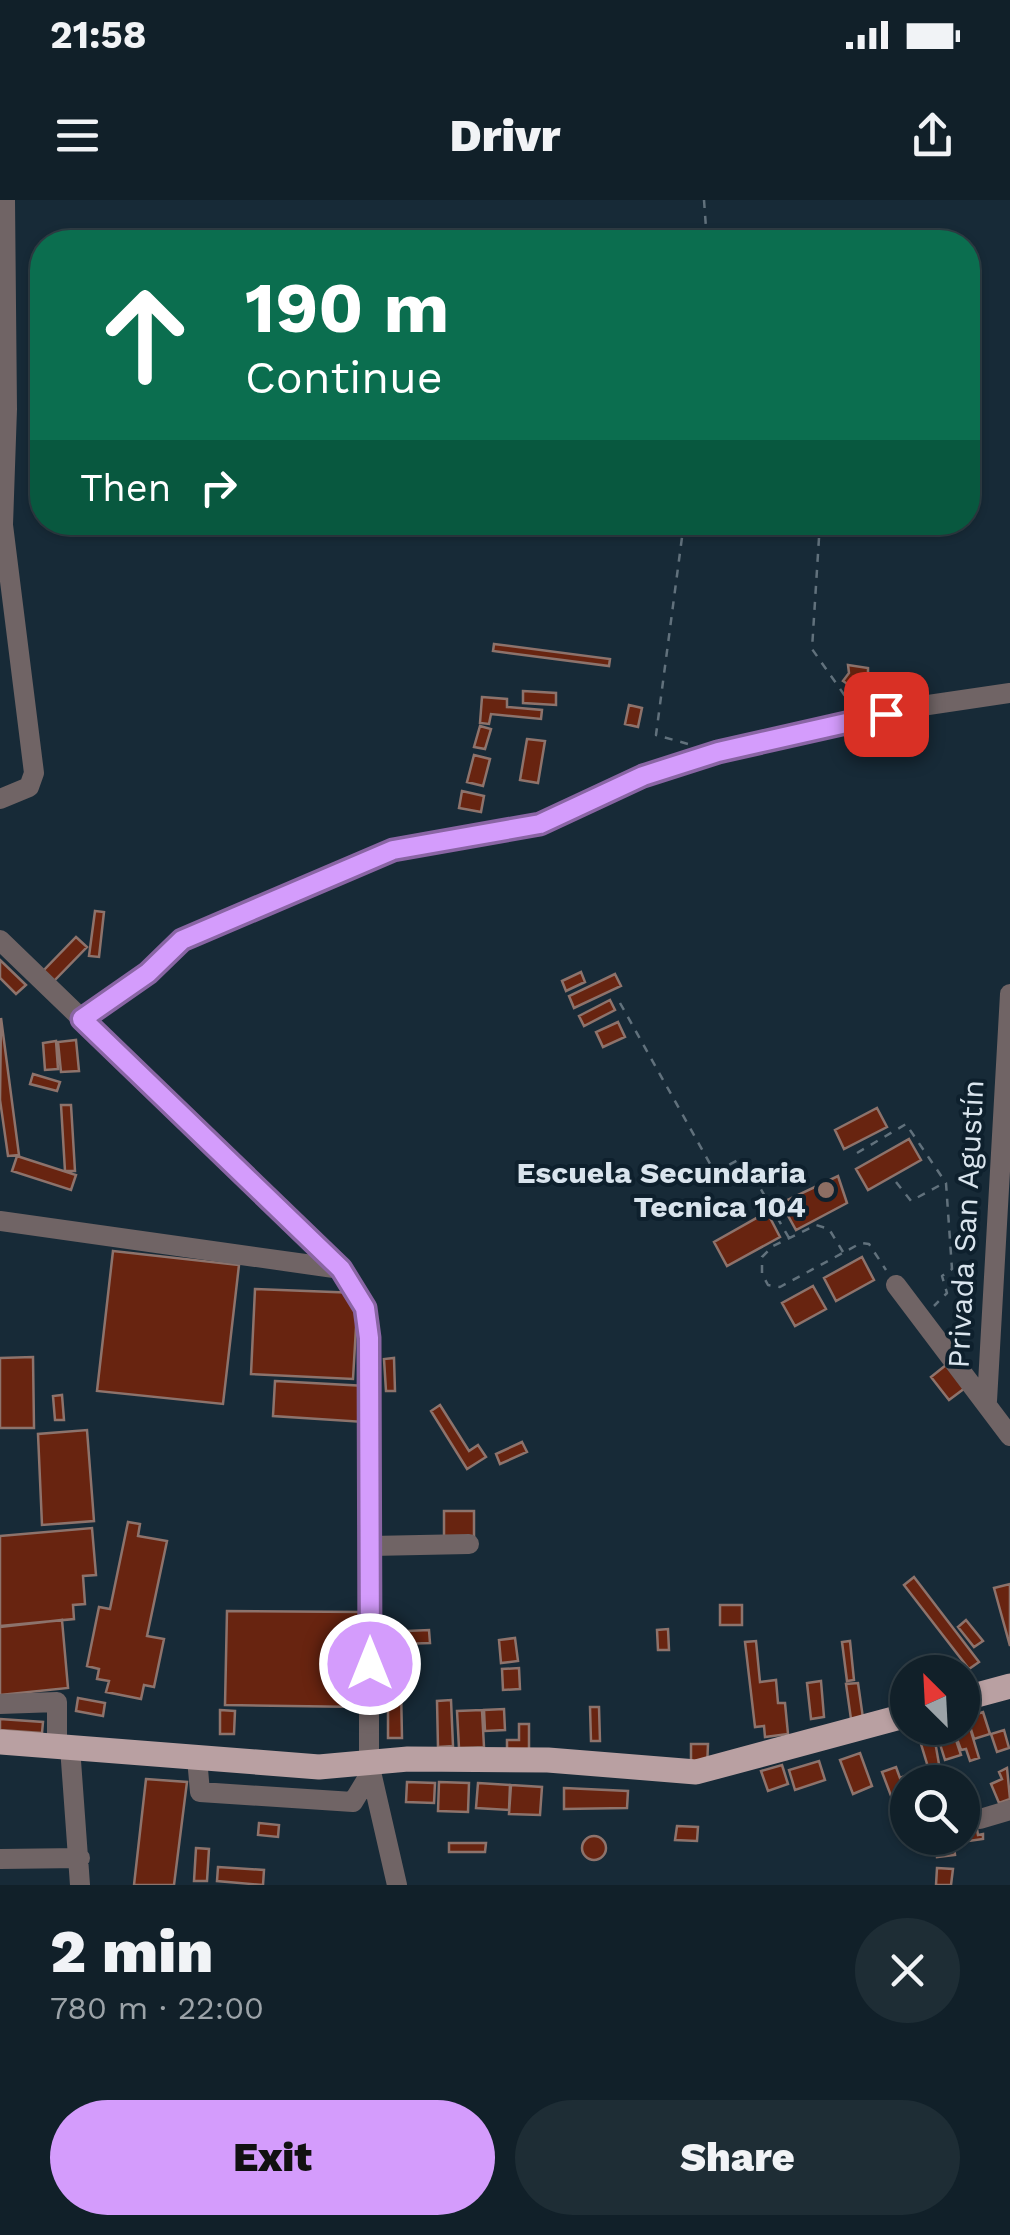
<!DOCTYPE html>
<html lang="en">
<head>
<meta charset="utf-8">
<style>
	:root { --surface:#112029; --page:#1e2d35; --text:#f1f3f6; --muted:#9ca3a8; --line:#303e46; --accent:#d49cfc }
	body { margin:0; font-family:"Work Sans",sans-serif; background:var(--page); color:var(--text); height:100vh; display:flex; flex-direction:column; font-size:38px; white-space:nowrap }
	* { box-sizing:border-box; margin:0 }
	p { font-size:32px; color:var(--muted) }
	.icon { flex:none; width:55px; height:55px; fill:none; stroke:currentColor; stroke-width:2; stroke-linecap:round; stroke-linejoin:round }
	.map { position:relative; height:1685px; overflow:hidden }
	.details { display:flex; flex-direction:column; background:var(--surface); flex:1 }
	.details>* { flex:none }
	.hud { position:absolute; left:30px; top:30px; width:950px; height:305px; border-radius:40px; box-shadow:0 2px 8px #0004,0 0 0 2px var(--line); background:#0b6e4f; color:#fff; overflow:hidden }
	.needle { width:65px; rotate:336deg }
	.buttons { position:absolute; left:890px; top:1455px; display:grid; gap:20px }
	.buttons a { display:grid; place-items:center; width:90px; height:90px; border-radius:50%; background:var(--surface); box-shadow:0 2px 8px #0004,0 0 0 2px var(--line); font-size:50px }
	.pin { position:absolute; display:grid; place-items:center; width:85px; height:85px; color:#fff; margin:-42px; border-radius:20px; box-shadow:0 5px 15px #0006 }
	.me { position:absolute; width:110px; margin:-55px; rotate:0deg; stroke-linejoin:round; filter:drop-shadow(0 0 8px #0008) }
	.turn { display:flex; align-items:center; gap:35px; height:210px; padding:0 50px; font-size:45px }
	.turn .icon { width:130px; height:130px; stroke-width:2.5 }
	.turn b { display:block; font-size:70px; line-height:85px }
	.then { display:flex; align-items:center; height:95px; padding:0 50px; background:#0003; gap:20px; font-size:38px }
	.round { display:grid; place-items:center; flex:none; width:105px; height:105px; border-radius:52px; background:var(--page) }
	.summary { display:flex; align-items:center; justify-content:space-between; height:170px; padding:0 50px }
	h1 { font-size:60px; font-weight:800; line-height:75px }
	.primary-button { display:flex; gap:20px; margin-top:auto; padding:20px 50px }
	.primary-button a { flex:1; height:115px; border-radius:60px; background:var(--accent); color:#111; font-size:40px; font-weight:800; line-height:115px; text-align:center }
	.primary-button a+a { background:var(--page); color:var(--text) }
	.status { display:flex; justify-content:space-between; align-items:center; height:70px; padding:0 50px; background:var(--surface); direction:ltr }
	.status svg { height:28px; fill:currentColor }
	header { display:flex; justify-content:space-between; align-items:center; height:130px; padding:0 50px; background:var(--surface); font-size:45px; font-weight:800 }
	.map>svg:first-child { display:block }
	.building { fill:#682410; stroke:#8d736c; stroke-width:2.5 }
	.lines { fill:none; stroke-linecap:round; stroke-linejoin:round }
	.path { stroke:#61717c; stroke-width:2.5; stroke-dasharray:8 8; stroke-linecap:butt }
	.minor { stroke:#706465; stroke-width:20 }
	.major { stroke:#b9a0a2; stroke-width:25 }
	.route-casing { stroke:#8a65a4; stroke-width:25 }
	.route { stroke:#d49cfc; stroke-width:18 }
	.education-dot { fill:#8d6e63; stroke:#0e202d; stroke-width:4 }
	.labels { text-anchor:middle; stroke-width:8; stroke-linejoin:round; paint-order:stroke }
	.poi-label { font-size:30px; font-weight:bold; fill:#d9e4ed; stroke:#0e202d; text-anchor:end }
	.street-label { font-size:30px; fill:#d9e4ed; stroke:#0e202d }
</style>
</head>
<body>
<div class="status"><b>21:58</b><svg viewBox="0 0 49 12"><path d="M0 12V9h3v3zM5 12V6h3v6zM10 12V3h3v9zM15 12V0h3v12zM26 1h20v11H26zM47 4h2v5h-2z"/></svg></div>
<header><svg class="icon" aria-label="menu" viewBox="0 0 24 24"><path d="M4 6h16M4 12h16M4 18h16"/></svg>Drivr<svg class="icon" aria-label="share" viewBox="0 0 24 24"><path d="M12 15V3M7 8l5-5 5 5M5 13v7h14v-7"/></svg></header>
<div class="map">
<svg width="1010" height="1685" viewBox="0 0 1010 1685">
	<rect width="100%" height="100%" fill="#172a37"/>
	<!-- building -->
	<path class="building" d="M494 444 610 459 609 466 493 451Z
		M848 465 868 468V479L852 487 843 481 849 473Z
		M523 491 556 493V505L523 503Z
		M482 497 507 499V507L542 510 541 519 491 514 489 524 480 523Z
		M629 505 642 508 638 527 625 524Z
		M480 526 491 529 485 549 474 547Z
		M527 539 545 541 538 583 520 580Z
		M474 555 490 559 483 586 467 582Z
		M462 591 484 596 481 612 459 608Z
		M95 711 104 712 99 757 89 756Z
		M76 737 87 747 53 782 43 771Z
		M0 760 26 785 16 794 0 778Z
		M581 772 585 782 566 791 562 781Z
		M615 774 621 786 574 808 569 796Z
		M610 800 615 810 584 826 579 816Z
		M1 818 19 955 8 956 0 900Z
		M618 822 625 837 603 847 596 832Z
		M76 840 79 871 61 872 58 842Z
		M56 841 58 869 45 870 43 843Z
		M33 874 60 882 57 891 30 884Z
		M61 905H71L75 971H65Z
		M877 908 887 927 844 949 835 930Z
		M909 939 921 960 868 990 856 969Z
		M17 956 76 975 71 990 12 971Z
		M838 976 847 1003 796 1030 781 1003Z
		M767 1012 780 1037 727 1066 714 1042Z
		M113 1051 239 1065 223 1204 97 1191Z
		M862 1057 874 1080 836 1101 824 1078Z
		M813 1086 826 1109 795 1126 782 1103Z
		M255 1089 358 1093 353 1179 251 1174Z
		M33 1157 34 1228H0V1158Z
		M394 1158 395 1191H386L384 1159Z
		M946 1165 965 1188 949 1200 931 1177Z
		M275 1181 366 1186 364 1222 273 1216Z
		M62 1195 64 1220H55L53 1196Z
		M440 1205 469 1251 478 1245 486 1257 467 1269 431 1211Z
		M87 1230 94 1321 42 1325 38 1234Z
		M522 1242 527 1252 500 1264 496 1254Z
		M444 1311H474V1338L444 1339Z
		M128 1322 140 1324 138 1336 167 1341 147 1436 164 1439 154 1487 144 1485 141 1499 106 1492 109 1481 97 1479 99 1469 87 1466 99 1407 110 1409Z
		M92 1328 96 1375 83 1376 85 1404 73 1405 74 1419 0 1426V1336Z
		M914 1377 979 1462 969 1469 904 1385Z
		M1010 1384V1446L994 1388Z
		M720 1405H742V1425H720Z
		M227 1411 363 1412 361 1507 225 1505Z
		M62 1420 68 1488 0 1495V1427Z
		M966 1420 983 1441 974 1447 958 1427Z
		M668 1429 669 1450H658L657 1430Z
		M429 1430 430 1443 401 1444 402 1463H385L384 1432Z
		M515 1438 518 1461 501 1463 499 1440Z
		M756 1441 760 1482 776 1480 778 1503H785L788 1534 765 1537 764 1526 755 1527 745 1442Z
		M850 1441 854 1480 847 1481 842 1442Z
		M519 1468 520 1489 503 1490 502 1469Z
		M413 1469 414 1480 382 1482 381 1471Z
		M821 1481 824 1517 811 1519 807 1483Z
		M858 1483 863 1518 851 1519 846 1484Z
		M388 1488H401L402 1538H388Z
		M78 1498 105 1503 103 1516 76 1511Z
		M451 1500 453 1546 438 1547 437 1501Z
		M590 1507H599L600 1541H591Z
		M504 1509 505 1530 485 1531 484 1510Z
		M220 1510 235 1511 234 1534H220Z
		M482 1510 484 1547 459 1548 457 1511Z
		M983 1512 990 1534 974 1539 967 1517Z
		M0 1519 43 1522 42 1533 0 1530Z
		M519 1524H529V1554L507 1555V1540H519Z
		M962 1524 964 1530 970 1528 979 1558 970 1561 966 1549 961 1550 953 1528H962Z
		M935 1528H952L961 1555 945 1560Z
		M933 1530 939 1564 928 1567 918 1534Z
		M1004 1530 1009 1548 997 1552 991 1534Z
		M691 1544H708L707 1567H691Z
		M860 1553 872 1586 853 1594 840 1560Z
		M819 1561 825 1580 795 1590 789 1570Z
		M782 1565 788 1584 768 1591 761 1571Z
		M896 1567 900 1578 920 1570 925 1582H908L904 1603 902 1597 893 1601 882 1572Z
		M1007 1568 1010 1599 999 1603 991 1584 1002 1579 999 1572Z
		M146 1579 187 1582 174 1685H134Z
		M407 1582 435 1583 434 1603 406 1602Z
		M439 1582 469 1583 468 1612 438 1611Z
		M478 1583 510 1585 509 1610 476 1608Z
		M511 1585 542 1587 540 1615 509 1614Z
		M564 1588 628 1591 627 1608 564 1609Z
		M259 1623 279 1625 278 1637 258 1635Z
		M976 1623 978 1635 983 1634V1639L954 1643V1638H962V1625Z
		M677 1626 698 1627 697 1641 675 1640Z
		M582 1648a12 12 0 1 1 24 0a12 12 0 1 1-24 0Z
		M935 1638H953L955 1655 937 1657Z
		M449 1643H486L485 1652H449Z
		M196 1648 209 1649 207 1681H194Z
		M218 1667 264 1670 263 1685 217 1681Z
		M937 1668 953 1669 951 1685H936Z"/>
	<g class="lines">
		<!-- path -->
		<path class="path" d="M704 0 707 42
			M684 322 656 535 688 544
			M820 322 812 449 850 503
			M620 803 713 969 719 970 738 960 748 967 789 1038
			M857 953 906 924 946 983 952 1069 942 1076 947 1093 934 1106
			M896 982 911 1001 944 983
			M843 1052 829 1029 816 1025 773 1046 762 1057V1074L768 1085 780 1087 861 1043 869 1044 886 1070"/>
		<!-- minor -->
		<path class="minor" d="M0 599 29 587 34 573 3 325 7 209 5 0
			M0 740 341 1069 365 1108 369 1138V1563L397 1685
			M83 819 148 773 182 740 393 650 540 624 643 576 718 552 908 508 1010 493
			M0 1021 341 1069
			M896 1085 1010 1236
			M987 1201 1010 794
			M371 1346 469 1344
			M0 1504 57 1502V1546
			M70 1547 80 1685
			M197 1558 200 1592 353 1602 370 1574
			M980 1619 1010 1610
			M0 1659 80 1658"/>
		<!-- major -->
		<path class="major" d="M962 1499 1010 1486
			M0 1542 319 1567 408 1559 548 1560 696 1572 908 1515"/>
	</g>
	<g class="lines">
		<!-- route casing -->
		<g class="route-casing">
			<path id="route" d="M370 1464 369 1138 365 1108 341 1069 82 819 148 773 182 740 393 650 540 624 643 576 718 552 886 514"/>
		</g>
		<!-- route -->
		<use href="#route" class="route"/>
	</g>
	<!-- markers -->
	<circle class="education-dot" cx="826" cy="990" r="10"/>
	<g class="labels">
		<!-- poi labels -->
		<g class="poi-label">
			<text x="806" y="983">Escuela Secundaria<tspan x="806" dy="34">Tecnica 104</tspan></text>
		</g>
		<!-- street labels -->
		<g class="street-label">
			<text transform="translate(966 1024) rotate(-87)" y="10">Privada San Agustín</text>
		</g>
	</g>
</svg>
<div class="buttons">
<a><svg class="needle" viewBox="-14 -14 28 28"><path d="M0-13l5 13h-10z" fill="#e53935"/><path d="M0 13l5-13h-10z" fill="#9ca3a8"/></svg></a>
<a><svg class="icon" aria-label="search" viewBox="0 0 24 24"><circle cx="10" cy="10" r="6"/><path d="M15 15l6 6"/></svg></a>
</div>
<div class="pin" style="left:886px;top:514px;background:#d93025"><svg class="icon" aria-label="arrive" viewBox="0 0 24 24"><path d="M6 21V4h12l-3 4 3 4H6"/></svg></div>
<svg class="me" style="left:370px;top:1464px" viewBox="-20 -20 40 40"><circle r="17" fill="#d49cfc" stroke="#fff" stroke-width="3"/><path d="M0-11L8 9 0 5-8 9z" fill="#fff"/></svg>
<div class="hud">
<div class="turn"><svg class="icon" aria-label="ahead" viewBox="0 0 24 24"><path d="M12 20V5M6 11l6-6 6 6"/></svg><div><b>190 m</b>Continue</div></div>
<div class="then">Then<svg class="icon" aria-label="right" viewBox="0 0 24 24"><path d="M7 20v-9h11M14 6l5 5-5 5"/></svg></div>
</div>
</div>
<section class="details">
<div class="summary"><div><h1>2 min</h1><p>780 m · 22:00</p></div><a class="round"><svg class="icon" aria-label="close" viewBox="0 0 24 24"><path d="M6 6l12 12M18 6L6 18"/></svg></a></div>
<div class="primary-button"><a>Exit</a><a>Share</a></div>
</section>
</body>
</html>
